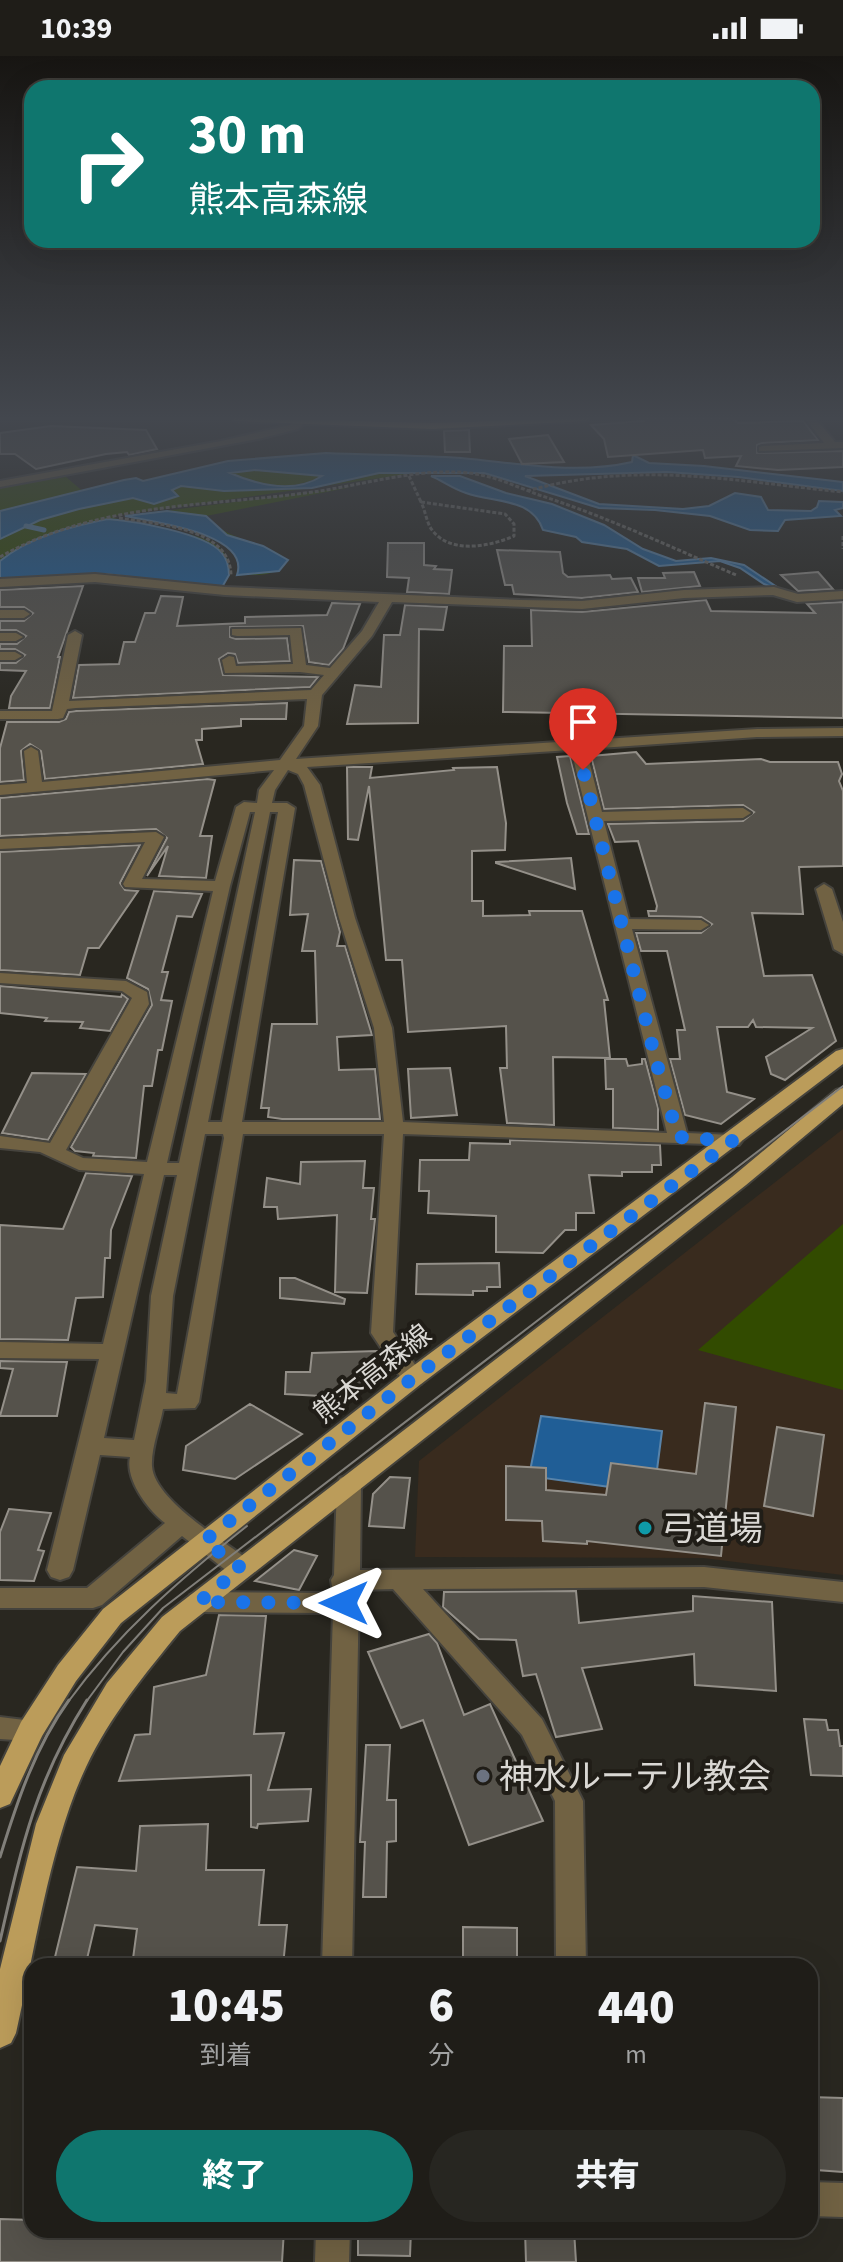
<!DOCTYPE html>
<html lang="ja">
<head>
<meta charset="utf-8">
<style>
	:root { --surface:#1f1d18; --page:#272621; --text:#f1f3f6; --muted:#a1a2a2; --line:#3c3b37; --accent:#0f766e }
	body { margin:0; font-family:"Source Sans 3","Noto Sans JP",sans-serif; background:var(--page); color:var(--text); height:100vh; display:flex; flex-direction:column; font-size:30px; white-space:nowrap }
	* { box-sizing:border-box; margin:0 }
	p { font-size:26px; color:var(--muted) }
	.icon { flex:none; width:44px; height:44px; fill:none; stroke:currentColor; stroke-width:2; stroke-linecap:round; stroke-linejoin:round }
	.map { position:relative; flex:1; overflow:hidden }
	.details { position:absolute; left:24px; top:1902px; width:794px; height:280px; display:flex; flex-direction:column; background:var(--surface); border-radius:24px; box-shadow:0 8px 32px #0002,0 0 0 2px var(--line) }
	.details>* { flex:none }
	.banner { position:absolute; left:24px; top:24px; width:796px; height:168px; border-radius:24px; box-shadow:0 8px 32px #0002,0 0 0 2px var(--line); background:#0f766e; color:#fff; overflow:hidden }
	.pin { position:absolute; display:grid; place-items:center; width:68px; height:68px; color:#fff; margin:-82px -34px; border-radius:50% 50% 50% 0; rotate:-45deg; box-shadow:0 0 8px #0007 }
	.pin .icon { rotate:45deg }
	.me { position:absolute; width:88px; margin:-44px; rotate:270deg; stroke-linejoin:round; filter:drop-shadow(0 0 6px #0008) }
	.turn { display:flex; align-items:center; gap:28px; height:168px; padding:0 32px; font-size:36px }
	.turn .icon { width:104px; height:104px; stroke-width:2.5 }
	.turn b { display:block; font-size:56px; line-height:68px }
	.eta { display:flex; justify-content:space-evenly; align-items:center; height:136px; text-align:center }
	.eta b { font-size:48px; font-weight:800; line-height:56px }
	.action { display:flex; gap:16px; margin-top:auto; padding:16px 32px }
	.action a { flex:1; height:92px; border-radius:48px; background:var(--accent); color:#fff; font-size:32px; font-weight:800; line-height:92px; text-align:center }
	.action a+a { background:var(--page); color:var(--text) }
	.status { display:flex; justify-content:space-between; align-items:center; height:56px; padding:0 40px; background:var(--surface); direction:ltr }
	.status svg { height:22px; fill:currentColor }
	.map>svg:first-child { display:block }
	.education { fill:#392b1e }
	.green { fill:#324b00 }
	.water { fill:#205e96; stroke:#5883a9; stroke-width:2; fill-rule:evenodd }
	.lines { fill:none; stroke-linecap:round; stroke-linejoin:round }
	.stream { stroke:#5883a9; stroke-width:5 }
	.building { fill:#55524b; stroke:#949089; stroke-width:2 }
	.minor-casing { stroke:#45433d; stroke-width:4 }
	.major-casing { stroke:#45433d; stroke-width:4 }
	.path { stroke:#6d6b65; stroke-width:3; stroke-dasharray:4 2; stroke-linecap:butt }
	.minor { fill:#716243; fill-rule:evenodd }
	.major { fill:#bb9c5a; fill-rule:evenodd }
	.tram-far1 { stroke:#817f7a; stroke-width:2 }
	.tram { stroke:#817f7a; stroke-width:3 }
	.route { stroke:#1a73e8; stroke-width:14; stroke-dasharray:0 25.2 }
	.culture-dot { fill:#0f9aa8; stroke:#201d17; stroke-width:3 }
	.worship-dot { fill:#6b7280; stroke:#201d17; stroke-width:3 }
	.labels { text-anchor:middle; stroke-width:8; stroke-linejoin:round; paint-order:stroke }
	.street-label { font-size:28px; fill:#dad8d4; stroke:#201d17 }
	.near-poi-label { font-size:34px; fill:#dad8d4; stroke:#201d17; text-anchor:start }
</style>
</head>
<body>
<div class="status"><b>10:39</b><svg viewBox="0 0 49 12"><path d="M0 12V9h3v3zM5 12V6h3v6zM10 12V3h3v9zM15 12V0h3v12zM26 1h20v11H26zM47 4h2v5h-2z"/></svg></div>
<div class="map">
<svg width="843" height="2206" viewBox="0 0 843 2206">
	<rect width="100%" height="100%" fill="#292720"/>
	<!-- education -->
	<path class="education" d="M843 1073V1519L703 1502 415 1501 419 1405Z"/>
	<!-- green -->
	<path class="green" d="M255 414 323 419C292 437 260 429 229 417Z
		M379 417 409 418 112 460C143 481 256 465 222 533L106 519 0 525V430L66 421 99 449 133 442 154 448 180 429C244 438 318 436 379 417Z
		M352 431 206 460C228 486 262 484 288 504 273 523 260 518 237 519 251 477 152 466 125 460Z
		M843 1168V1334L698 1294Z"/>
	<!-- water -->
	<path class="water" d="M326 397C371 399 416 399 461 402 518 407 575 419 632 406L633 399 649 407 704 410 843 426V435L738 421 667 416 525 420 599 448 683 453 709 450 735 437 761 441 768 454 811 455 817 451 819 445 843 446V452L835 454 841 460 785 464 778 475 750 474 710 460 655 454 599 452 484 417H379L312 432 224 435 181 430 172 434 178 440 154 448 133 442 79 453 40 464 0 483V455L124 424 136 422 143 425 228 405ZM255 414 322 420C294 438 258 429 230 417Z
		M431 420H460L506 437 552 448 604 469 643 493 676 505 711 502 744 509 786 537 764 528 740 512 720 505 659 510 627 493 582 486 576 481 543 474C532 441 493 447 466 437 453 433 443 425 431 420Z
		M167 455 206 460 227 479 263 490 288 504 279 515 237 519C251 477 152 466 125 460Z
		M108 463C134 465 204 477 221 496 227 502 229 510 229 519L221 533 106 518 0 525V505C31 480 69 471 108 463Z
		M541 1360 662 1375 654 1437 529 1420Z"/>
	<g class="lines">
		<!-- stream -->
		<path class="stream" d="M26 470 44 474"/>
	</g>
	<!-- building -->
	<path class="building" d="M639 362H732L738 367 803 365 818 384 762 387 757 389V397L843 395V411L778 414 736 410 741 400 705 402 703 394 608 401 604 383 591 369 643 365Z
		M51 370 146 374 157 393 129 399 127 396 106 398 36 413 15 398H0V377Z
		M469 374 470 396H445L444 375Z
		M548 379 564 406 522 408 509 383Z
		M388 487H424V509L436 510 434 513 452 514 449 538 407 536 409 522 387 521Z
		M497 494 560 496 563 517 568 521 610 519 612 523 631 522 638 536 582 542 514 538 512 529H505Z
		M694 516 700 530 642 536 638 522H665L663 517Z
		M818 516 833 533 798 535 781 519Z
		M83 530 58 601H60L50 652H9L11 640 26 615 0 614V607H16L25 599 15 593H0V588H17L26 580 16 574H0V565H24L33 557 24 551H0V534Z
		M161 540 183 541 177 570 245 567V561L327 559 332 547 360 548 343 593 329 609 309 606 303 570 230 571V581L236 583 287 582 290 605 238 607 235 598 228 597 219 603 223 619 318 621 310 631 73 642 79 609 119 608 124 586H135L145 557H155Z
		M706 544 711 555 815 557 807 548 843 546V662L503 656 504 590H532L531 554 582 556Z
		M405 549 447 551 443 574 419 573 418 667 347 668 355 629 381 631 384 579H400Z
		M287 647 286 663H241V670L202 673V684H196L203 708 45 723 41 695 30 688 21 695 24 724 0 726V692L7 666H59L66 663 69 656 76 655Z
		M636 696 646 708 761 703 770 706H838L842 718 839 725 843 735V810L799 811 803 858 752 857 764 920 812 919 836 985 785 1024 771 1018 766 1001 812 972 756 971 753 964 748 971H717L727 1036 754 1043 721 1068 685 1059 670 1003H680L677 974H685L667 895H641L636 877H701L712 868 701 861 649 860 648 855H656L657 850 638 785 615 786 608 768 743 765 754 756 743 749 604 753 591 700Z
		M570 700 589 778H577L567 747 557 701Z
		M347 711H372L370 722 454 714 453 712 497 711 506 767 505 794 472 795V845H483V860L530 859 529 855H582L608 944H604L610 1002 553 1001 554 1069 507 1067 500 1012H507L506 970 408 976 402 904H386L369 730 358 784 348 783Z
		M207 723 215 724 200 780H212L206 822 159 820 168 790 147 820 167 782 156 773 0 780V742Z
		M140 789 120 827 125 834 138 835 99 892H88L80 919 0 914V796Z
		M571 802 575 833 496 807V806Z
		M294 804 321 805 340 876 337 890H345L372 979 337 981 339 1014 375 1013 380 1063H282L268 1061 269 1052H261L272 968H317L315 895H302L308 858 290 859Z
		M154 835 202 838 192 861 177 860 162 916H168L161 944 172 945 162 994H158L152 1030H144L136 1102 93 1100 94 1097 75 1095 71 1091 152 949 148 933 127 922Z
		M0 930 121 941 122 938 128 943 110 975 80 972 83 966 45 965 47 962 0 957Z
		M605 1003H626L628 1010 642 1008V1003H645L658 1052V1074L613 1072V1033H606Z
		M450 1012 457 1059 411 1062 408 1013Z
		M32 1017 86 1018 48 1084 2 1077Z
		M510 1084 660 1089 661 1109H652V1116H622V1120L589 1119 594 1157H576V1174H565L543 1197 496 1196V1160L428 1157 429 1135H419L420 1104H469L470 1087 510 1088Z
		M365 1105 363 1132H374L371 1163H375L367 1237 335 1236 337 1159 278 1163 277 1151H264L267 1122 300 1128 301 1106Z
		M86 1117 132 1120 111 1174 110 1202H105L103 1241 76 1242 68 1284 0 1283V1169L63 1173Z
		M499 1207 500 1231H487V1235H473V1239L416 1238 417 1208Z
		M280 1222H295L345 1243 344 1248 280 1242Z
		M377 1295V1317L339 1341 285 1338 286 1316H310L312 1297Z
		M0 1305 67 1306 57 1360H0L13 1313 0 1312Z
		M705 1347 736 1351 721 1500 587 1485V1488L543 1485 542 1465 506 1464V1410L546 1412V1434L606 1439 611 1407 696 1418Z
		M250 1348 302 1378 235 1423 183 1414 186 1390Z
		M777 1371 824 1379 813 1460 764 1450Z
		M390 1421 410 1422 404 1472 369 1470 373 1438Z
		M9 1453 51 1457 38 1494 44 1495 34 1525 0 1524V1476Z
		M294 1494 317 1500 299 1534 255 1525Z
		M576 1535 579 1567 693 1555V1540L772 1546 776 1635 695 1629 694 1598 582 1612 602 1673 556 1681 536 1618 523 1620 516 1584 479 1583 443 1551 444 1536Z
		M219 1559 266 1560 254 1678 284 1677 268 1734 311 1733 308 1765 258 1768 257 1772 251 1771V1719L119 1725 135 1679 150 1678 154 1631 206 1619Z
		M429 1578 437 1587 464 1659 490 1648 543 1765 469 1789 423 1664 401 1672 368 1596Z
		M804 1663 826 1664 828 1674H838L840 1690H843V1720L811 1719Z
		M366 1689H390L387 1744H396V1785L387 1786 386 1841H363L365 1786H360Z
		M208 1768 206 1814H264L259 1869H287L283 1910H132L137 1873 95 1869 87 1903 55 1901 77 1811 136 1815 140 1770Z
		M463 1871 517 1872V1910H463Z
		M810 2041 843 2042V2116L816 2114Z
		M0 2163 32 2164V2174H284L282 2206H0Z
		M358 2174H411L410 2200 358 2199Z
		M525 2174H574L576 2206H526Z"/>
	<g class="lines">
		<!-- minor casing -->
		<g class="minor-casing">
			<path id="minor" d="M295 362H305L307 365 298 373 258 383 0 431V425L221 385 290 369 296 364Z
				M805 362H815L835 386H843V392L759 395V391L763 390 824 387Z
				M95 518 225 531 520 544 582 545 684 534 774 531 798 538 843 535V543L797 546 773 539 684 542 582 553 392 546 372 580 322 639 318 670 296 703 757 673 843 672V680L757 681 586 693 602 756 743 752 751 757 743 762 604 765 629 863 701 864 709 869 701 874 632 873 687 1077 732 1079 742 1085 739 1089 403 1078 393 1276 424 1322 421 1328H405L371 1277 384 1078H243L199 1346 195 1352 163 1353C160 1370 151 1392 152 1410 154 1444 224 1485 250 1505L254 1512 250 1519 241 1522 232 1519 182 1480 102 1549 93 1552H0V1532H87L165 1467C147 1453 125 1423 130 1401L100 1399 73 1514 69 1521 60 1524 51 1521 47 1514 99 1303 0 1302V1286L103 1288 144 1118 79 1114 40 1096 0 1092V1080L50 1087 132 942 122 935 0 927V917L126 925 147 936 149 948 66 1094 83 1102 147 1106 213 835 125 831 123 828 145 786 0 793V783L156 776 164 781 142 823 215 825 236 751 244 746 257 747 259 734 274 714 0 739V729L27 727 24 695 31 691 38 695 42 726 280 704 304 670 307 643 76 652 67 653 63 662 58 663H0V655H52L68 579 75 575 82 579 69 645 311 634 324 619 300 616 225 617 222 604 229 600 234 601 236 610 293 608 290 579 237 580 232 579V573L301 572 306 609 330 612 362 575 379 546 225 539 95 526 0 531V523ZM571 694 667 1077 403 1066 392 972 355 862 320 729 307 711ZM288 714 298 718 304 729 339 862 374 972 384 1066H242L295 752 287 747H272L275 734ZM250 756H255L179 1107H167L230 830ZM270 756H278L222 1066H208ZM205 1078H223L224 1082 177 1338 166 1337 173 1240ZM164 1119H177L151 1240 146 1325 134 1384 104 1382Z
				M0 554H24L30 558 24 562H0Z
				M0 577H16L23 581 16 585H0Z
				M0 596H15L22 600 15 604H0Z
				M824 828 832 833 843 866V898L834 893 816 833Z
				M349 1419 358 1422 361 1428 360 1514 704 1511 843 1526V1546L704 1531 423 1533 542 1663 583 1745 586 1910H556L555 1745 522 1679 393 1533 359 1534 352 1910H322L333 1557 199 1556 190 1553 186 1546 190 1539 199 1536 333 1537 331 1524 334 1519 337 1428 340 1422Z
				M0 1661 41 1666 45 1674 41 1682 31 1685 0 1683Z
				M810 2126 843 2127V2161L810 2160Z
				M316 2174H350L349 2206H315Z"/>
		</g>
		<!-- major casing -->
		<g class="major-casing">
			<path id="major" d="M231 362 432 367 590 362 585 365 432 373 236 365Z
				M843 993V1008L421 1328 121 1567 76 1625 42 1680 10 1748 0 1752V1710L21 1666 58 1609 103 1553 405 1316 836 995Z
				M843 1032V1048L746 1129 180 1575C145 1618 110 1660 86 1711 50 1787 35 1894 16 1977L11 1987 0 1992V1913L36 1768 64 1699 107 1627 162 1561 732 1121 836 1034Z"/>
		</g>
		<!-- path -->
		<path class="path" d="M409 420 421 446
			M527 435C637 404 732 425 843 436
			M421 446 505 458 514 468V480C489 491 447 499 430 471 426 463 425 454 421 446Z
			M119 462C155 468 231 471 231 520
			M843 480V493
			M0 501C97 446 206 451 313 436 364 429 430 408 481 419 501 423 520 432 539 439 607 461 671 491 736 519"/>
		<!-- minor -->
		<use href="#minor" class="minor"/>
		<!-- major -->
		<use href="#major" class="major"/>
		<!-- tram-far1 -->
		<path class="tram-far1" d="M68 1646C118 1577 180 1523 247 1470
			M86 1646 123 1596 163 1552 843 1030"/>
		<!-- tram -->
		<path class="tram" d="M0 1801C17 1746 35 1691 69 1644
			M0 1885C21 1793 35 1726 87 1644"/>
	</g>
	<!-- sky -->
	<linearGradient id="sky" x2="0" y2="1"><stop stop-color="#171512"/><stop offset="0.54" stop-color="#43474e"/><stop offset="1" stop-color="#43474e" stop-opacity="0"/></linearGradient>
	<rect width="843" height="671" fill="url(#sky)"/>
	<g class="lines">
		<!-- route -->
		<path class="route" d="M344 1547 199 1546 241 1512 204 1485 413 1322 732 1085 678 1081 656 1005 583 714"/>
	</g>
	<!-- markers -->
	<circle class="culture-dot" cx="645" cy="1472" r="8"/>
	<circle class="worship-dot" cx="483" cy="1720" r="8"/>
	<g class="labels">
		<!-- street labels -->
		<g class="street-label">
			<text transform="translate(372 1317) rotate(-38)" y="10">熊本高森線</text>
		</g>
		<!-- near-poi labels -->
		<g class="near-poi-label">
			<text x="661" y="1484">弓道場</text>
			<text x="499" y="1732">神水ルーテル教会</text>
		</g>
	</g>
</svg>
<div class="pin" style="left:583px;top:714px;background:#d93025"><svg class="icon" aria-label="arrive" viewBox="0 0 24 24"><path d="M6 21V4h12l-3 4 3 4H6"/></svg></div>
<svg class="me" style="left:344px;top:1547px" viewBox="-20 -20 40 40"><path d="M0-17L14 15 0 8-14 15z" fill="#1a73e8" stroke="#fff" stroke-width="4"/></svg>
<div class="banner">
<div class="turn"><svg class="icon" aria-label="right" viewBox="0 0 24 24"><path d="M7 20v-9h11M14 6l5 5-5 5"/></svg><div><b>30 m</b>熊本高森線</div></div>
</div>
<section class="details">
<div class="eta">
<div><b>10:45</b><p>到着</p></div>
<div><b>6</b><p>分</p></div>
<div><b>440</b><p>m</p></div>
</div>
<div class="action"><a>終了</a><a>共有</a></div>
</section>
</div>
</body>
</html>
